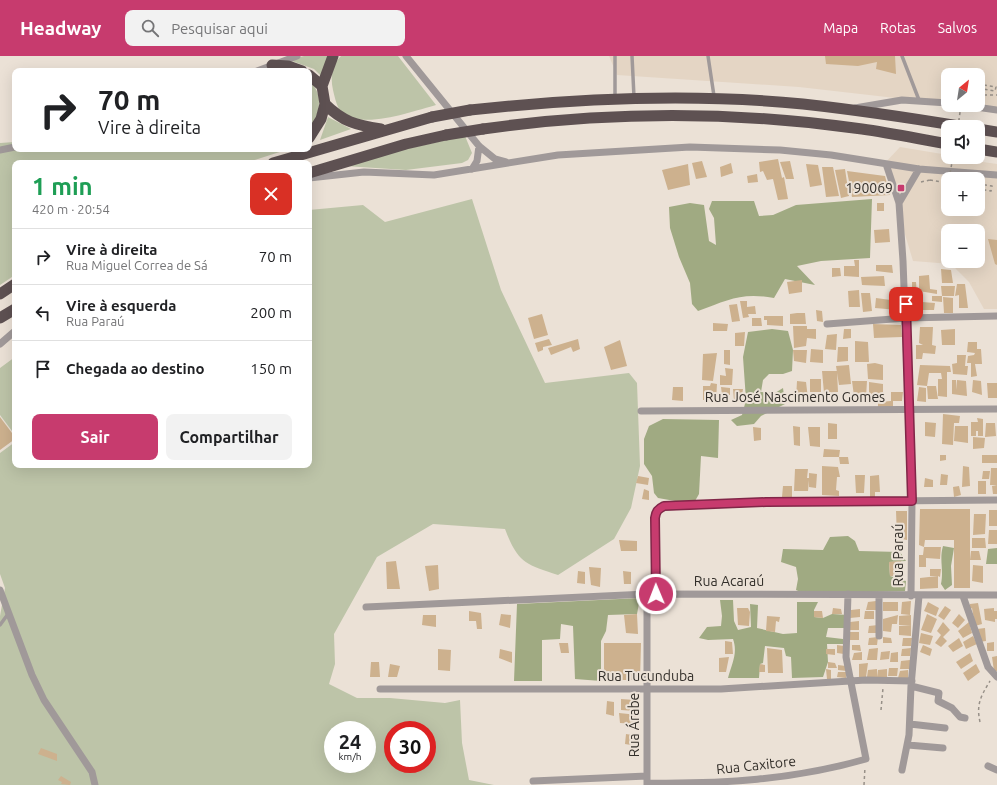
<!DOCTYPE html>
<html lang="pt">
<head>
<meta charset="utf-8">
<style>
	:root { --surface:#fff; --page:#f2f2f2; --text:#202124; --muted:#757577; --line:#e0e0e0; --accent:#c73b6e }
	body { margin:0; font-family:Ubuntu,sans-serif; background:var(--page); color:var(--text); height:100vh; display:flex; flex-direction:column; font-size:15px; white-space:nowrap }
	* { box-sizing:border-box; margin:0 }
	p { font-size:13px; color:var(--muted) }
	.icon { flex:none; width:22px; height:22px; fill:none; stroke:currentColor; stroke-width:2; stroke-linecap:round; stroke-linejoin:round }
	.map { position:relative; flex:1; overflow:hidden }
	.side { position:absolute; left:12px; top:104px; width:300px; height:308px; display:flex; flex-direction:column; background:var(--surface); border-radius:8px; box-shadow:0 4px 16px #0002 }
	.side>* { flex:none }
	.banner { position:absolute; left:12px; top:12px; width:300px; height:84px; border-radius:8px; box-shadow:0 4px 16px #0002; background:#fff; color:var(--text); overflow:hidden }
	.needle { width:26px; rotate:30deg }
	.buttons { position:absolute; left:941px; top:12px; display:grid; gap:8px }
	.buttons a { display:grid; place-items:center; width:44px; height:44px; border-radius:8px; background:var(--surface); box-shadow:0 4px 16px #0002; font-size:20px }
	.speed { position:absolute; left:324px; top:665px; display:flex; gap:8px; font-size:20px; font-weight:700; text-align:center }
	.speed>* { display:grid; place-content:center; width:52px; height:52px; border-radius:50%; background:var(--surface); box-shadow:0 4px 16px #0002; line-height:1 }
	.speed small { font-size:10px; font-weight:400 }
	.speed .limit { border:6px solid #d22; background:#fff; color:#111 }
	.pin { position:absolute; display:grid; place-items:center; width:34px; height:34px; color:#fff; margin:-17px; border-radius:8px; box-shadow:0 2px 6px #0006 }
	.me { position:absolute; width:44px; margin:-22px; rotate:359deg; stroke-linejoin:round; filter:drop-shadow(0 0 3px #0008) }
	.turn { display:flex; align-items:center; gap:14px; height:84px; padding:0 20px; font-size:18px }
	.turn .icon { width:52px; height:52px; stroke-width:2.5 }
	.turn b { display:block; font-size:28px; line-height:34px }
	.round { display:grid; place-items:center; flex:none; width:42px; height:42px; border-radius:8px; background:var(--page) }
	.head { display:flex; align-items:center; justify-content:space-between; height:68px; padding:0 20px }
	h1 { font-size:24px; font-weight:700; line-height:30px; color:#1e9e55 }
	.button { display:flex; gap:8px; margin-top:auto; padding:8px 20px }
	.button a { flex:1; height:46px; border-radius:8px; background:var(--accent); color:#fff; font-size:16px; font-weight:700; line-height:46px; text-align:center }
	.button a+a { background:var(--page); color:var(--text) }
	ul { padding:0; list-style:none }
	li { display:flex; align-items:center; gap:12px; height:56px; padding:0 20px; border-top:1px solid var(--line) }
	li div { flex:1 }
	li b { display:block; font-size:15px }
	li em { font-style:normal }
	header { display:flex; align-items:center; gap:24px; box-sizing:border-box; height:56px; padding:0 20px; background:var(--accent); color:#fff }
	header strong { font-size:19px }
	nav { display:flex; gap:22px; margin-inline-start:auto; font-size:14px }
	.search { width:280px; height:36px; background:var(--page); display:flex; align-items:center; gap:10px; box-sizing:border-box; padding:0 14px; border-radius:8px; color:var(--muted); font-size:15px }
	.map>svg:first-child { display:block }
	.built { fill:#e4d5c4; fill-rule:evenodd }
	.green { fill:#bdc4a8; fill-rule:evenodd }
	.forest { fill:#a0aa82 }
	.building { fill:#cdb18e }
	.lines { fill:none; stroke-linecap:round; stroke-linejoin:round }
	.path { stroke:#979088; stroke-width:1.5; stroke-dasharray:3 3; stroke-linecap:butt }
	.service { stroke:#a09999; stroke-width:3.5 }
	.minor { stroke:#a09999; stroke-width:7 }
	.trunk { stroke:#5e5152; stroke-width:11 }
	.path-bridge { stroke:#979088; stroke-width:1.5; stroke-dasharray:3 3; stroke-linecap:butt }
	.trunk-bridge { stroke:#5e5152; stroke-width:11 }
	.route-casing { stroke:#812648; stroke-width:10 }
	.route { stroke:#c73b6e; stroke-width:7 }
	.poi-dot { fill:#c73b6e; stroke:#ebe1d6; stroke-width:1.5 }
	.labels { text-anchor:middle; stroke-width:4; stroke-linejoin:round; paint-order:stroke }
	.poi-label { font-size:14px; fill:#332f2a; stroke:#ebe1d6; text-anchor:end }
	.street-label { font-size:14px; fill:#332f2a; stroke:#ebe1d6 }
</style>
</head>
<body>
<header>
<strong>Headway</strong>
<div class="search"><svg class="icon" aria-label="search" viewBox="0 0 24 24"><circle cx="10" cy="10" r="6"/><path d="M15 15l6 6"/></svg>Pesquisar aqui</div>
<nav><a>Mapa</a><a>Rotas</a><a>Salvos</a></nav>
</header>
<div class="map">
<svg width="997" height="729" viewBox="0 0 997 729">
	<rect width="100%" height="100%" fill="#ebe1d6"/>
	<!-- built -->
	<path class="built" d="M609 0H997V55L955 49H978V19H948V48L799 31 617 19Z
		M900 91 948 99V101L997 108V253H984L969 226 951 208 913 205 884 108ZM948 123H978V153H948ZM948 175H978V205H948Z"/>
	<!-- green -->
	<path class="green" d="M304 0H329L322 21 314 13 289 4Z
		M341 0H398L436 49C413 55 366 73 344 58 337 54 335 42 333 34 330 21 332 9 341 0Z
		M309 25C327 41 317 60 309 77Z
		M328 61 351 73 320 84Z
		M465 80 472 97 468 104 462 107 406 114 345 110 401 94Z
		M15 86V93H289L245 107H15V219L0 229V87Z
		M472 143 501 234 545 327 629 317 637 327 640 410 631 452 614 483 558 519C525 508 518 507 505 473L433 468 377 501 334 578 335 608 329 628 357 642H390L445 647 460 644 462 687 469 724 494 729H0V560L5 532 0 518V397L15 386V409H309V154L363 149 385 166ZM333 674H367V708H333ZM393 674H427V708H393Z
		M15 301V379L0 359V312Z"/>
	<!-- forest -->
	<path class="forest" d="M872 143 870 202 821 205 797 210 815 229 785 223 774 242C741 236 728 244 698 255L692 248 690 227 679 201 670 172 669 151 690 147 704 149 709 185 716 189 714 162 709 153 712 145H754L759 160 773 159 796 149Z
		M772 273 788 275 793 294 792 315 783 318H769L763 324 761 336 775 337 783 332 785 348 761 360 754 368 737 370 731 364 742 359 746 344 743 301 748 276Z
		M663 363 719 364 718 402 701 400 699 438 695 445H675L658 442 654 437 652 420 644 408V383L649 370Z
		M848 480 855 485 859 495 900 496 906 505 889 506 890 520 906 525 905 535 805 538 796 534 798 523 796 511 781 506 783 493 823 494 830 481Z
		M943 490 954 492 951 510 952 529 945 534 941 528C944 513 939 504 943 490Z
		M997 492V508H986L988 493Z
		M640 542 637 558 608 559 606 575 601 585V625L575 623 573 570 561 568 560 583 542 584V625H514L517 548Z
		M720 544H733L734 565 738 574 751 571 750 548 758 549 757 572 783 578 797 577V546H818L814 554V561L823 562 832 558 848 559 846 572H828L826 581 843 583V588H827L828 606 823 621 792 622 791 601 786 600 784 592 765 590 763 607 760 608 759 622H728C732 607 738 597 733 583L708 584 699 582 707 571 721 570 722 560Z"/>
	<!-- building -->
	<path class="building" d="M825 0H895L896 18 876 13 877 6 858 10 826 8Z
		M778 103 782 122 784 121 788 143 778 144 773 123 767 124 763 115 760 116 759 106Z
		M702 105 707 121 696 123 692 107Z
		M790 105 794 123H786L780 106Z
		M731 107 733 117 721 121 720 111Z
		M688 108 690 129 668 134 662 114Z
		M806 108 818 109 822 129 810 131Z
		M822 111H833L839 140 826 141Z
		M845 113 849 140 841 142 835 114Z
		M847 115 885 120 890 139 852 141Z
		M757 118 758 126 748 127 747 120Z
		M877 147H884V155H877Z
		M889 173 890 186 875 187 874 174Z
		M988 183 997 184V209L995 208Z
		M854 204H859V221L844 220V210H855Z
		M876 209H892L893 217 876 215Z
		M832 212H840L841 220 832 221Z
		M941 213 951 214 953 227H942Z
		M929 219 930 233 937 234V238L919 235V220Z
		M884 220 885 230 862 229 861 221Z
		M802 224V236L789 238 787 226Z
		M912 226H916L917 239H912Z
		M957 228H965L968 252H959V239L955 240Z
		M941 230H955L954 240H942V246L932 245V240H942Z
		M859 234 860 251H849L848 235Z
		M861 237H870L872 255 863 256Z
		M914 241H921L922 246 935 247 934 254H922L923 248 913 247Z
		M943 241 953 242V257H944Z
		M876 242 898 245V254L875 252Z
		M740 245H747V251L755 250 756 258H748L749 261 743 262Z
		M737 248 740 265 732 266 729 249Z
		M816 254 822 255 823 266 817 265Z
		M797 257H805L806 268H790V258Z
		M542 258 548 279 534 283 528 262Z
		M764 260H783V270L767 269V264H764Z
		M752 262H761L762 270H752Z
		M713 267 728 268 727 275H713Z
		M873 268 901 269 902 281 874 282Z
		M793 270H807V273H816V283L807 282 806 290 794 292Z
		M920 271H933L932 289 936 290 935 298 923 297 922 303H916V289H923L919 287Z
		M844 273H851V282L843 283Z
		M955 273V289H942L941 274Z
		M745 276 744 290H735V277Z
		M837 278 836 294 825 293 827 279Z
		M549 283 552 289 543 291V294L538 296 535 287Z
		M578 283 580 293 573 296 571 291 551 299 548 292Z
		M620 284 627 310 611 314 604 291Z
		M855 285 868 286 869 306H855Z
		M968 286H977V293H981L982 308H975L977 320 971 321V307H967L968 300 974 299 975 297 967 296Z
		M838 291H848V305L837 306Z
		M811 293 823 294V307L810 306Z
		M724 294H730V309L724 308Z
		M793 294H807L806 307 794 305Z
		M717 297 713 325 702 324 703 298Z
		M957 299H966L965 310H968L967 319 953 318 952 308 957 307Z
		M875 307 883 309V324L868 323 867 308Z
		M849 309 851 328 839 329 836 310Z
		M920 309 950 310 951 316H947V341L938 340V323H942L941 317H929L927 330H936L938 343H928L927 330 917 329Z
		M725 312 733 313 732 329H720V319L726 320Z
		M822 315H837L838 336 824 337Z
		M810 323H821V336H810Z
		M952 324H956V334L957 324 966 325 967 340 952 338Z
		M973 324 981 325 982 339 972 336Z
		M797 325 806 326 808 343H796Z
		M852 325H867L866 341 854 340Z
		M869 326 883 328V345L878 346 891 345V336H903L902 345H893V351H878V346L869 347Z
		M711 327 717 328 716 344H703V330H710Z
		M987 327H997V342H988Z
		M673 331H683V345L672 344Z
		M721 331 730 332V339H722Z
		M919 331 926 332V346L917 345Z
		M733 333H743L741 346 734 345Z
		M943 358 960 360 959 367H954L953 389 942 388Z
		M0 361 15 381V383L0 394Z
		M977 362 983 363V380H978V375H976V380H971V366H978Z
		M925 366 936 367 935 381 925 380Z
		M828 367 837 368V383H828Z
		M986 367H995L996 380 985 381Z
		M793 370 800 371V390L794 389Z
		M955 370H968V387L954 385Z
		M753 371 761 372V384L754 385Z
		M808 371H820V391L810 390Z
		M973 381 985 382 984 392 973 393Z
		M824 393 840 394 839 401H823Z
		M940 399H946V404L940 405Z
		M982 399H997V407H982Z
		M839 401H848L849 408H840Z
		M822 410 838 411 840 421H837L836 434 839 435V440L822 439Z
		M963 410 969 411 970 430 962 431Z
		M991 412H997V429H990Z
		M795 413H808L807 422H809V417L817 418 816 432 809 431V424L808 435H794Z
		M983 415H990L989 423H982Z
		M941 418 948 419 947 429H940Z
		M855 419H865L864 437H856Z
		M879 419 880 436H875V442H870V420Z
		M638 420 649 422 648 429 636 427Z
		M925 422 933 424V431H924Z
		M978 425H986V438H978Z
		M997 429V438H993L992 430Z
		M783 430H792V442L782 441Z
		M959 430 961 439 954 441 953 431Z
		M644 433 649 435V444L642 443Z
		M920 453H970V532H954V484H925L924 491 919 489Z
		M989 454H997V470H989Z
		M896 455H907V484L897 482Z
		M974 458H986L985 478 973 479Z
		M989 474H997V488H988Z
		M972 482H985L986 492H972Z
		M619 484 637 485V495H621Z
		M924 491H941L940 503 926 502V511H919V499H923Z
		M971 495H979L981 504H970Z
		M396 505 400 533H387L386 506Z
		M901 505 902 520H890L889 506Z
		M438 509 439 533 429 535 425 510Z
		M973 509 983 510V527L972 525Z
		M589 511 601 512 600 531 591 529Z
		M930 513H941L940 521 938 520V532L920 533V522L938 520H930Z
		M578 515 585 516V528L577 527Z
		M623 515 631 516V528H624Z
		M876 545V554H866L868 546Z
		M911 545 910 559 901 558 902 546Z
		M883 546H898V555H883Z
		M928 546 939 552 936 560 924 555Z
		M978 547 982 568 975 570 972 552 969 554 970 548Z
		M945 550 951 554 944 564 938 560Z
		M737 552H748L750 556 749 570 738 569Z
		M833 552 841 553 842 558H832Z
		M994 552V555H997V563H995V566L985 564 984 553Z
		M860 553V561L850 562 851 554Z
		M469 555 481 557 482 573H477L476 565H469Z
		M814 555H822L823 562 814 561Z
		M865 555H874V563H864Z
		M501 558 511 559 510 572 499 569Z
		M637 558 638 578 626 577 624 559Z
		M927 558 937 563 931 577 921 574Z
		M959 558 965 564 958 572 952 567Z
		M423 559H436V571L422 569Z
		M898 559 897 568H892L891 576 883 575V563Z
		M911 559V570L899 569V560Z
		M767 560 780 561 779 566 776 565 775 576 766 575Z
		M859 565V574H849L850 566Z
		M943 566 950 574 943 581 947 585 941 591 935 587 941 579 937 575Z
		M969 566 972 577 963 582 958 575Z
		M878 569V577H868L869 570Z
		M899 570H911V580L899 579Z
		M985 572 986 585 979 586 977 573Z
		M850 576H859V584H849Z
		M921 577 933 580 930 589 919 587Z
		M973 580 977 588 966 593 963 586Z
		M878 581 877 589H868L869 582Z
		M883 581 891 582 892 587H883Z
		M903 582H912L911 590H902Z
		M959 582 963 590 953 596 948 590Z
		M725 585 732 586 733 598H725Z
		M994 586V595H987V587Z
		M559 587H568L569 597H561Z
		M604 587H641L640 624H604Z
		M837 589 844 590V598L837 597Z
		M852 589H860L861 595 852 594Z
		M923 589 932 593 930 600 920 596Z
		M767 592 782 594 783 617H768Z
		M878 592 877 604H867L869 593Z
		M911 592 910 600H901L902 593Z
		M438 593 451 594 450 615 438 614Z
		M500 593 512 596V607L499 602Z
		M826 593H835V599L826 598Z
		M890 595 889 603 880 604 881 596Z
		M862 596V604H852L854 597Z
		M898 596V606H890L891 597Z
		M970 597 973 605 961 613 956 606Z
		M997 600V615H994L992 601Z
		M729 601 726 616H719V602Z
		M910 604V613H900L901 605Z
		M371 606H379L380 621H370Z
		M828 606 835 607 837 612H828Z
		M868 607 866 621H859V608Z
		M390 608 400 610 397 621H388Z
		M760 608 765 609V616H759Z
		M976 608 980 616 968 625 963 617Z
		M838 609 846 610 847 615 838 614Z
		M889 612H898L897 620H888Z
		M826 613 831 614V623H827Z
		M877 613V621H867L868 614Z
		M887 613V621H877L878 614Z
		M908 614V622H898L900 615Z
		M838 616H846V622L837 621Z
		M621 643 635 644V655L621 654Z
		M607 645 614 646V660L606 658Z
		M619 657 638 659V668L620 667Z
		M626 678 638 680 637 690 625 688Z
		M41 692 57 698V705L38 698Z
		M61 720 71 726 70 729 61 728 62 726 58 724Z"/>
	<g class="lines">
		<!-- path -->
		<path class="path" d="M948 23 946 22 945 27H948
			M978 28 996 31 995 35 978 32
			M978 39H997
			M930 124 948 127
			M921 126 930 124 931 122
			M978 128 992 130 991 135 978 133
			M881 654 883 632
			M980 666C976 648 981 640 990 625
			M864 729 865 711"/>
		<!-- service -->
		<path class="service" d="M632 0 634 41
			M708 0 714 40
			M902 0 919 44
			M615 42V0
			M0 569 8 558"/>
		<!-- minor -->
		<path class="minor" d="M406 0 479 90 495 103 506 106
			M257 15 297 0
			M962 49 997 54
			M855 52 902 44 948 47
			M0 94 15 91
			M886 108 899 147 903 205 912 445 911 540
			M472 113 477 105 479 90
			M309 122 364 116 434 119 558 99 690 91 780 94 831 99 919 113 997 119
			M899 147 919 113
			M827 268 906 262 997 260
			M0 288 15 275
			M641 355 997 353
			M0 534 32 619 44 644 92 716 95 729
			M656 538 655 462 657 454 664 451 779 446 997 444
			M879 539V580
			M963 540 988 611 997 621
			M366 551 647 538 997 539
			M911 630 939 637 938 645 952 652 960 661 965 662
			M380 633H721L866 624 912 625
			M910 668 945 672
			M908 689 943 692
			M988 710 997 714
			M902 714 909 679 911 630 919 540
			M533 725 647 720
			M647 727C721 728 794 724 866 703L846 601 848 538
			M647 729V538"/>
		<!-- trunk -->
		<path class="trunk" d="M272 9 288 10 302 15
			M309 19 322 30
			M325 48C343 66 356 69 381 73
			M470 54C580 42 692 37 803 48 857 54 911 62 965 71
			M483 73C609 55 735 55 862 73 891 77 919 83 948 88
			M978 73 997 76
			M309 82 321 63 325 48 322 30 333 0
			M978 93 997 96
			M273 107 432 61
			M309 117 406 88 446 79
			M0 238 15 228
			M0 262 15 253"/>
		<!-- path-bridge -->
		<path class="path-bridge" d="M958 71 961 49
			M949 123 953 101"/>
		<!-- trunk-bridge -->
		<path class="trunk-bridge" d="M432 61 470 54
			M446 79 483 73"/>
	</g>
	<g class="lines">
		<!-- route casing -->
		<g class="route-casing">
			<path id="route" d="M656 538 655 462C656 455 658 453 664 450L766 446 912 445 906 248"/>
		</g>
		<!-- route -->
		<use href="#route" class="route"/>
	</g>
	<!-- markers -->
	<rect class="poi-dot" x="897" y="128" width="8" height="8" rx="2"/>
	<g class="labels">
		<!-- poi labels -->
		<g class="poi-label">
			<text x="893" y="137">190069</text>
		</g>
		<!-- street labels -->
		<g class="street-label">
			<text x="795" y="346">Rua José Nascimento Gomes</text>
			<text transform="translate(898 499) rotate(-90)" y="5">Rua Paraú</text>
			<text x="729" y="530">Rua Acaraú</text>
			<text x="646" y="625">Rua Tucunduba</text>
			<text transform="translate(634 669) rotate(-90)" y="5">Rua Árabe</text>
			<text transform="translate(756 709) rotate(-6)" y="5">Rua Caxitore</text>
		</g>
	</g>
</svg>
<div class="buttons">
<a><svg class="needle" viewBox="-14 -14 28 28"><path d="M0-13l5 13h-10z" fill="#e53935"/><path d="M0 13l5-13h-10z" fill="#757577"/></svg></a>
<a><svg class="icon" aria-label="sound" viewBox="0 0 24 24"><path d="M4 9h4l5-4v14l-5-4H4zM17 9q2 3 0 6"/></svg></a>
<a>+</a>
<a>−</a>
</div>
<div class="speed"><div>24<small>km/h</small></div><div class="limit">30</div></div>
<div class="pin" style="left:906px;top:248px;background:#d93025"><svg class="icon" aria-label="arrive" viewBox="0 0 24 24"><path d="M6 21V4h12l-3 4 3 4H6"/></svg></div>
<svg class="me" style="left:656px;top:538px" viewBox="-20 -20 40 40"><circle r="17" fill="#c73b6e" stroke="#fff" stroke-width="3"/><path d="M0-11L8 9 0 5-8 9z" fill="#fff"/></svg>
<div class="banner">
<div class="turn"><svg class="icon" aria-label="right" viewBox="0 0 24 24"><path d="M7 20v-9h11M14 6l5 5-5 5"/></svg><div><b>70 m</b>Vire à direita</div></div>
</div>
<section class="side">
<div class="head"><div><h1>1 min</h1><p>420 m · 20:54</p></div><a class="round" style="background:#d93025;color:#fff"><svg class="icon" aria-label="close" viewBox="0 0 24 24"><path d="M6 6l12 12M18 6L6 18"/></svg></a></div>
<ul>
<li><svg class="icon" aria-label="right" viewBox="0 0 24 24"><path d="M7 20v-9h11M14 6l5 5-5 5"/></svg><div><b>Vire à direita</b><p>Rua Miguel Correa de Sá</p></div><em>70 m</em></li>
<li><svg class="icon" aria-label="left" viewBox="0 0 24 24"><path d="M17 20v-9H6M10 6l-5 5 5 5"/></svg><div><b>Vire à esquerda</b><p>Rua Paraú</p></div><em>200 m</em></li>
<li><svg class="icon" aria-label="arrive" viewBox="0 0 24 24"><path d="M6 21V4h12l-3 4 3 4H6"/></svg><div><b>Chegada ao destino</b></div><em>150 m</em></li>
</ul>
<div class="button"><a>Sair</a><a>Compartilhar</a></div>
</section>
</div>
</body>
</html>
